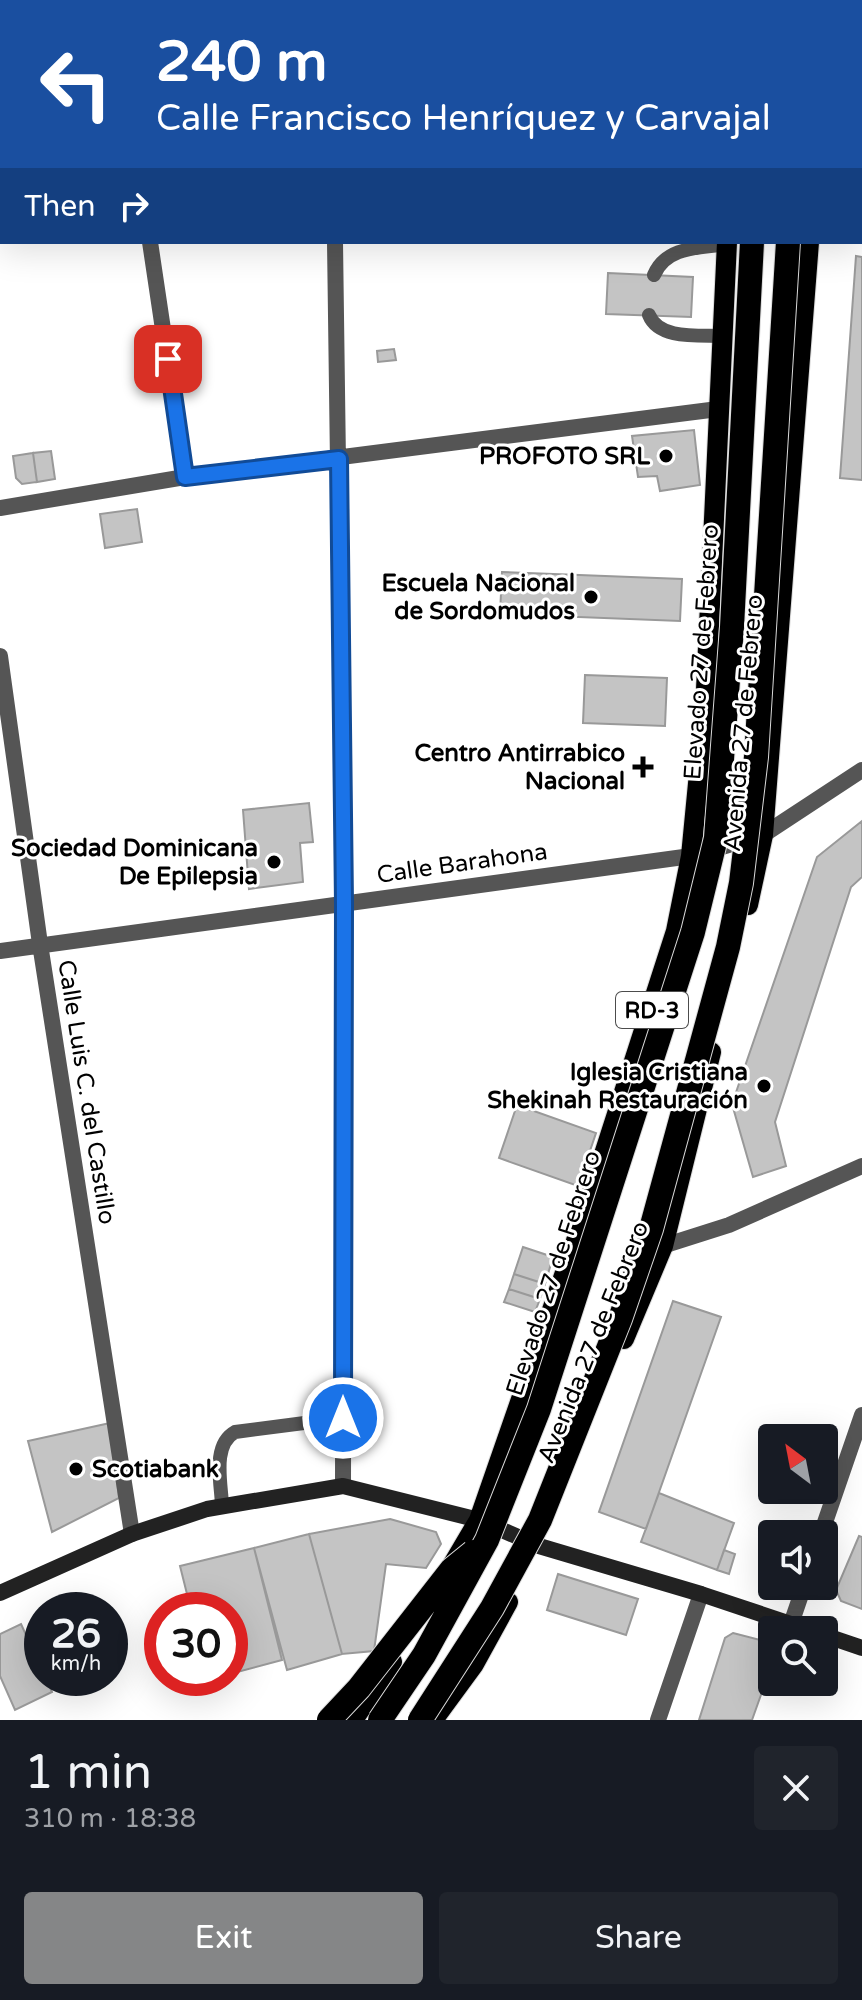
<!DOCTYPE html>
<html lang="en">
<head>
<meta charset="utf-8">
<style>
	:root { --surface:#171b24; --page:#20242c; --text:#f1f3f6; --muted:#9ea1a6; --accent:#858687 }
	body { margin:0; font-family:"Varela Round",sans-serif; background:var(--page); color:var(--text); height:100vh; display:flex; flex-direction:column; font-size:30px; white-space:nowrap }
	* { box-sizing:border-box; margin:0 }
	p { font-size:26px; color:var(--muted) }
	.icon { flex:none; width:44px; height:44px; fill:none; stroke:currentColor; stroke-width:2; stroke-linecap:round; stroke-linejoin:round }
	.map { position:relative; height:1720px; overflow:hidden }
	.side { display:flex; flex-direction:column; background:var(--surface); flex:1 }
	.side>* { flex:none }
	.guide { position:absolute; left:0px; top:0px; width:862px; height:244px; box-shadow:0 8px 32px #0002; background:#1a4fa0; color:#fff; overflow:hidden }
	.needle { width:52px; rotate:328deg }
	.tools { position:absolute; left:758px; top:1424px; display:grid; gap:16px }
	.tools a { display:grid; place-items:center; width:80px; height:80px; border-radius:8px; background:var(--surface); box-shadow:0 8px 32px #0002; font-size:40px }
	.speed { position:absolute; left:24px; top:1592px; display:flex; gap:16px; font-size:40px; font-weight:700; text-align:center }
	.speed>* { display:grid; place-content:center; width:104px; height:104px; border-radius:50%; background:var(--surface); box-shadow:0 8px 32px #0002; line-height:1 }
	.speed small { font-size:20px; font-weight:400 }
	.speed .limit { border:12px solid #d22; background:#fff; color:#111 }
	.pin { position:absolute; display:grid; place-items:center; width:68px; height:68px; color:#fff; margin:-34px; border-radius:16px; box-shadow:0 4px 12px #0006 }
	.me { position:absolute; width:88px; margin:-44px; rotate:0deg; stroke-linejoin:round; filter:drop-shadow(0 0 6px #0008) }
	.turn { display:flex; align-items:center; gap:28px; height:168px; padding:0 24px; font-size:36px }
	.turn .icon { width:104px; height:104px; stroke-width:2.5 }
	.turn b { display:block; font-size:56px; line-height:68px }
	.then { display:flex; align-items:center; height:76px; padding:0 24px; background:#0003; gap:16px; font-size:30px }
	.round { display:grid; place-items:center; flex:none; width:84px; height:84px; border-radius:8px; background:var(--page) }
	.overview { display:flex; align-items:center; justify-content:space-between; height:136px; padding:0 24px }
	h1 { font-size:48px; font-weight:600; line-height:60px }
	.action { display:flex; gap:16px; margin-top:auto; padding:16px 24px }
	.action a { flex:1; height:92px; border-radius:8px; background:var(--accent); color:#fff; font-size:32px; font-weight:600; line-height:92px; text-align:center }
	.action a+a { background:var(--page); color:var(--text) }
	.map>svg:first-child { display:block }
	.building { fill:#c4c4c4; stroke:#999; stroke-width:2 }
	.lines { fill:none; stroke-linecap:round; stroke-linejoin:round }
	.primary-casing { stroke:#dbdbdb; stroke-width:22 }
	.motorway-casing { stroke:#dbdbdb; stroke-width:26 }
	.service { stroke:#555; stroke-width:14 }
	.minor { stroke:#555; stroke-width:16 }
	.secondary { stroke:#222; stroke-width:16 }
	.primary { stroke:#000; stroke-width:20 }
	.motorway { stroke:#000; stroke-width:24 }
	.motorway-bridge-casing { stroke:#dbdbdb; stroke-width:26; stroke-linecap:butt }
	.motorway-bridge { stroke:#000; stroke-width:24 }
	.route-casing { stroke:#114b97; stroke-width:20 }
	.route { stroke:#1a73e8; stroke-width:14 }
	.poi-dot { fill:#000; stroke:#fff; stroke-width:3 }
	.labels { text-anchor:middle; stroke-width:6; stroke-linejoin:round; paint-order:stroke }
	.shield { fill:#fff; stroke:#4c4c4c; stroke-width:2 }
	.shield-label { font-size:22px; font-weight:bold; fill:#000 }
	.poi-label { font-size:24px; font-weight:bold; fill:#000; stroke:#fff; text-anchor:end }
	.street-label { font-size:24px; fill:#000; stroke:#fff }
</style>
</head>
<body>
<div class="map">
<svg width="862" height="1720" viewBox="0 0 862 1720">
	<rect width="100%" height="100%" fill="#fff"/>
	<!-- building -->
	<path class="building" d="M856 256 862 257V480L840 478Z
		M608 273 693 277 691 317 606 314Z
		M394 349 396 360 378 362 377 351Z
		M694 430 700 485 660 491 657 476 638 477 632 436Z
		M51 451 55 479 37 482 33 453Z
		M33 453 37 482 22 484 16 478 13 456Z
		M137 509 142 542 105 548 100 514Z
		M502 572 682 579 680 621 500 614Z
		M585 675 667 678 665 726 583 723Z
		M309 803 313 842 300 843 303 882 249 889 243 810Z
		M862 821V877L851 887 775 1122 786 1166 753 1177 732 1104 817 857Z
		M517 1105 596 1133 578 1186 499 1158Z
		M523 1247 553 1257 545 1284 514 1274Z
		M514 1274 545 1284 540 1299 509 1289Z
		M509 1289 540 1299 535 1312 504 1302Z
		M673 1301 721 1317 646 1529 599 1512Z
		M110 1423 119 1498 52 1532 28 1441Z
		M659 1493 734 1523 717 1570 641 1542Z
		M390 1519 436 1532 441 1544 426 1568 386 1564 374 1651 342 1654 309 1534Z
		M309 1534 342 1654 287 1670 254 1548Z
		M859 1536 862 1537V1609L841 1601 836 1590Z
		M254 1548 282 1660 230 1674V1610H191L180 1566Z
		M724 1550 735 1554 729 1574 717 1570Z
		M558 1574 638 1599 626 1635 547 1610Z
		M21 1624 42 1670V1678H46L52 1692 15 1710 0 1676V1634Z
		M733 1633 772 1643V1664L752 1720H699L725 1638Z"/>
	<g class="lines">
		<!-- primary casing -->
		<g class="primary-casing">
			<path id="primary" d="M741 2V0
				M832 2 833 0
				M748 905 763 835 809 242
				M624 1339 663 1246 711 1052
				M453 1564 479 1520 576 1241 676 931 691 856 705 711 727 242
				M353 1720 392 1662
				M433 1720 474 1664 508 1602"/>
		</g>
		<!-- motorway casing -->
		<g class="motorway-casing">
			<path id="motorway" d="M765 2V0
				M807 2 808 0"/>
		</g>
		<!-- service -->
		<path class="service" d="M654 275C666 246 700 248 727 244
			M649 315C659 340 699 335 722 336
			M222 1505C221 1482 212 1445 235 1432L343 1418"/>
		<!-- minor -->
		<path class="minor" d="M113 0 114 2
			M331 0V2
			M459 2 474 0
			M0 59H2
			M860 194 862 193
			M150 242 185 477
			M335 242 344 904 343 1486
			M0 508 185 477 718 409
			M0 656 40 944 132 1534
			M0 951 691 856 763 835 862 770
			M663 1246 729 1225 862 1166
			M821 1534 862 1415
			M791 1624 804 1586
			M658 1720 701 1594"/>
		<!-- secondary -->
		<path class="secondary" d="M0 1593 132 1534 207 1509 343 1486 479 1520 539 1546 701 1594 809 1630
			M824 1635 862 1648"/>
		<!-- primary -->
		<use href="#primary" class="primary"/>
		<!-- motorway -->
		<use href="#motorway" class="motorway"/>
		<!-- motorway-bridge casing -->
		<g class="motorway-bridge-casing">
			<path id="motorway-bridge" d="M329 1720 359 1688 452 1569 473 1552
				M380 1720 424 1655 487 1540 539 1409 693 932 716 838 732 627 752 242
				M420 1720 492 1608 540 1520 620 1319 651 1229 728 947 741 883 756 757 788 242"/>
		</g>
		<!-- motorway-bridge -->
		<use href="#motorway-bridge" class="motorway-bridge"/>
	</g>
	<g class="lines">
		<!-- route casing -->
		<g class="route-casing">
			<path id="route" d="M168 359 185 477 339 459 344 904 343 1418"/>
		</g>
		<!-- route -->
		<use href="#route" class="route"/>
	</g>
	<!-- markers -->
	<g class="poi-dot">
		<circle cx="666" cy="456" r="8"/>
		<circle cx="591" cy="597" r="8"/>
		<path d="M639 755h8v8h8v8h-8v8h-8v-8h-8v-8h8z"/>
		<circle cx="274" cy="862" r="8"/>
		<circle cx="764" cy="1086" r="8"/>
		<circle cx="76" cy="1469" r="8"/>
	</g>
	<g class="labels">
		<!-- shield labels -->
		<rect class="shield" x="616" y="992" width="72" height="36" rx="6"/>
		<g class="shield-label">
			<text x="652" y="1018">RD-3</text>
		</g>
		<!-- poi labels -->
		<g class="poi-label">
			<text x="650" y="464">PROFOTO SRL</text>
			<text x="575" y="591">Escuela Nacional<tspan x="575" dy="28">de Sordomudos</tspan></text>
			<text x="625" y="761">Centro Antirrabico<tspan x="625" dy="28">Nacional</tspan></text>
			<text x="258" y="856">Sociedad Dominicana<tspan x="258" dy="28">De Epilepsia</tspan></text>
			<text x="748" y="1080">Iglesia Cristiana<tspan x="748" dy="28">Shekinah Restauración</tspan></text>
			<text x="92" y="1477" text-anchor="start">Scotiabank</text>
		</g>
		<!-- street labels -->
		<g class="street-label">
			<text transform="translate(701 652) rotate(-86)" y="8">Elevado 27 de Febrero</text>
			<text transform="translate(743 723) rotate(-85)" y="8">Avenida 27 de Febrero</text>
			<text transform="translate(462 863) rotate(-8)" y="8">Calle Barahona</text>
			<text transform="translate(87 1092) rotate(81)" y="8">Calle Luis C. del Castillo</text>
			<text transform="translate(553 1273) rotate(-72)" y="8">Elevado 27 de Febrero</text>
			<text transform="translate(593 1342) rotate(-68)" y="8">Avenida 27 de Febrero</text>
		</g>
	</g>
</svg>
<div class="tools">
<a><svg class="needle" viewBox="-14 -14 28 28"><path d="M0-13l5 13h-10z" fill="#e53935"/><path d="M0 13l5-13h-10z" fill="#9ea1a6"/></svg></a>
<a><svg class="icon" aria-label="sound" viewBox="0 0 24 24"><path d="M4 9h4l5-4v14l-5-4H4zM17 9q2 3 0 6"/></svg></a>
<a><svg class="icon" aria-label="search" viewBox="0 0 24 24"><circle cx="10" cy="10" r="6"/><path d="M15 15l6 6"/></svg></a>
</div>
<div class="speed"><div>26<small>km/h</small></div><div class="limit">30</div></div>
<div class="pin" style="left:168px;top:359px;background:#d93025"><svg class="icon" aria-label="arrive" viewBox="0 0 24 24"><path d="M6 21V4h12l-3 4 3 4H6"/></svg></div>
<svg class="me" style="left:343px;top:1418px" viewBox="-20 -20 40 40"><circle r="17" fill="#1a73e8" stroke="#fff" stroke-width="3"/><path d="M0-11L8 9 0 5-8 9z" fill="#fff"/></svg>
<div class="guide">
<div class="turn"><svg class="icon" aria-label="left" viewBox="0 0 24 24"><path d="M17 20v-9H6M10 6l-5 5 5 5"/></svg><div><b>240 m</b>Calle Francisco Henríquez y Carvajal</div></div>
<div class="then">Then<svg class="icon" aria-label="right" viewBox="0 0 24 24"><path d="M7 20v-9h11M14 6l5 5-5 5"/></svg></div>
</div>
</div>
<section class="side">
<div class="overview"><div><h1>1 min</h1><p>310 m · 18:38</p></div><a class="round"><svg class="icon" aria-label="close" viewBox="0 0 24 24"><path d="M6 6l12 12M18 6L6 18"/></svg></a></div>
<div class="action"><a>Exit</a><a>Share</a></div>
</section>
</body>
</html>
